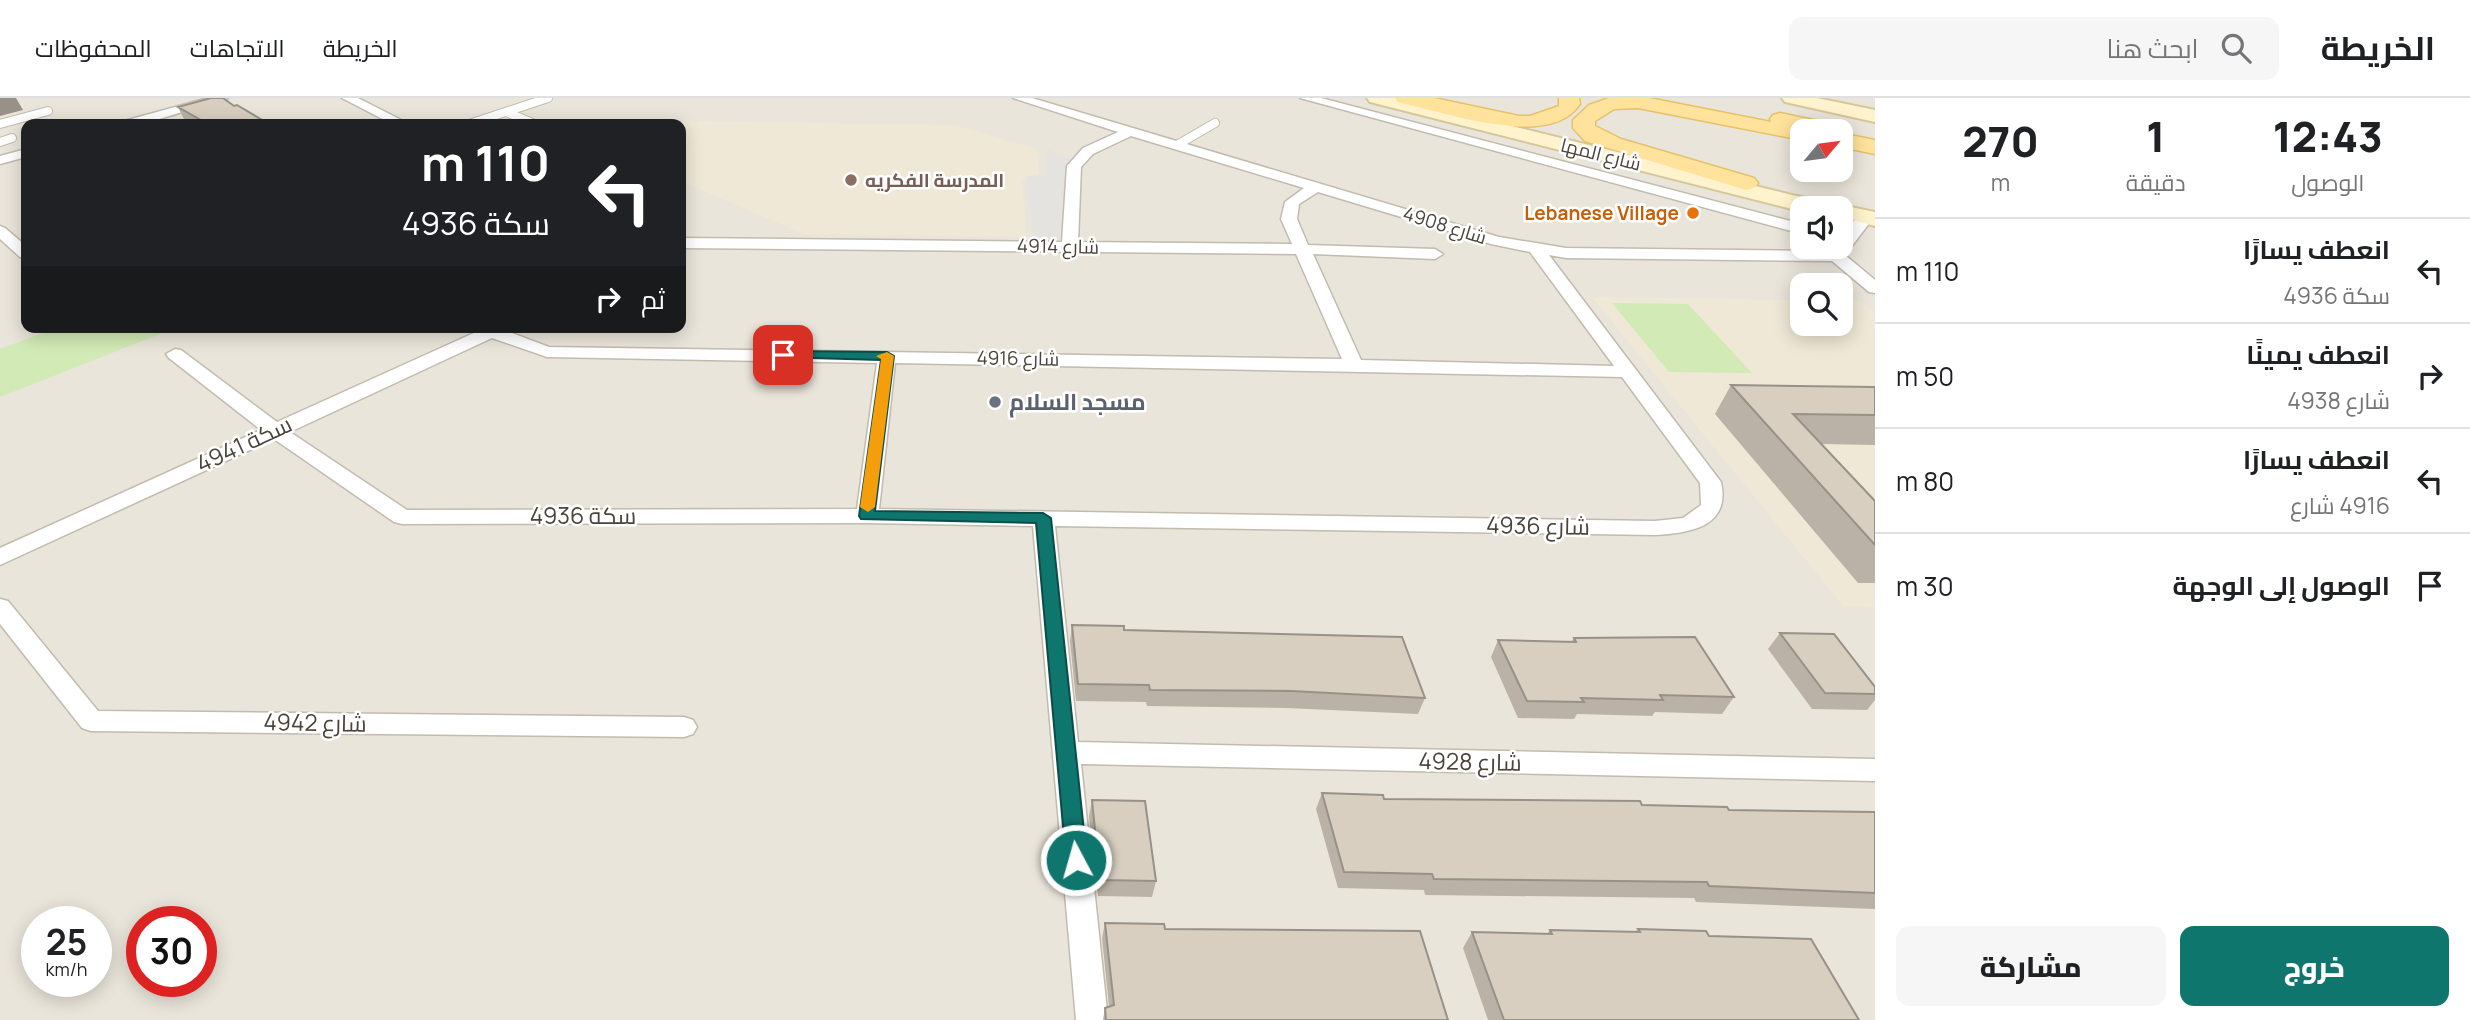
<!DOCTYPE html>
<html lang="ar">
<head>
<meta charset="utf-8">
<style>
	:root { --surface:#fff; --page:#f6f6f6; --text:#202124; --muted:#757577; --line:#e0e0e0; --accent:#0f766e }
	body { margin:0; font-family:Manrope,Cairo,sans-serif; background:var(--page); color:var(--text); direction:rtl; height:100vh; display:flex; flex-direction:column; font-size:26px; white-space:nowrap }
	* { box-sizing:border-box; margin:0 }
	p { font-size:23px; color:var(--muted) }
	.icon { flex:none; width:38px; height:38px; fill:none; stroke:currentColor; stroke-width:2; stroke-linecap:round; stroke-linejoin:round }
	.map { position:relative; flex:1; overflow:hidden; direction:ltr }
	.drawer { display:flex; flex-direction:column; background:var(--surface); width:595px }
	.drawer>* { flex:none }
	.banner { position:absolute; left:21px; top:21px; width:665px; height:214px; border-radius:14px; box-shadow:0 4px 18px #0003; direction:rtl; background:#202124; color:#fff; overflow:hidden }
	.needle { width:46px; rotate:61deg }
	.buttons { position:absolute; left:1790px; top:21px; display:grid; gap:14px }
	.buttons a { display:grid; place-items:center; width:63px; height:63px; border-radius:14px; background:var(--surface); box-shadow:0 4px 18px #0003; font-size:35px }
	.speed { position:absolute; left:21px; top:808px; display:flex; gap:14px; font-size:35px; font-weight:700; text-align:center }
	.speed>* { display:grid; place-content:center; width:91px; height:91px; border-radius:50%; background:var(--surface); box-shadow:0 4px 18px #0003; line-height:1 }
	.speed small { font-size:18px; font-weight:400 }
	.speed .limit { border:10px solid #d22; background:#fff; color:#111 }
	.pin { position:absolute; display:grid; place-items:center; width:60px; height:60px; color:#fff; margin:-30px; border-radius:14px; box-shadow:0 4px 10px #0006 }
	.me { position:absolute; width:77px; margin:-38px; rotate:354deg; stroke-linejoin:round; filter:drop-shadow(0 0 5px #0008) }
	.turn { display:flex; align-items:center; gap:24px; height:147px; padding:0 21px; font-size:32px }
	.turn .icon { width:91px; height:91px; stroke-width:2.5 }
	.turn b { display:block; font-size:49px; line-height:60px }
	.then { display:flex; align-items:center; height:66px; padding:0 21px; background:#0003; gap:14px; font-size:26px }
	.eta { display:flex; justify-content:space-evenly; align-items:center; height:119px; text-align:center }
	.eta b { font-size:42px; font-weight:800; line-height:49px }
	.cta { display:flex; gap:14px; margin-top:auto; padding:14px 21px }
	.cta a { flex:1; height:80px; border-radius:14px; background:var(--accent); color:#fff; font-size:28px; font-weight:800; line-height:80px; text-align:center }
	.cta a+a { background:var(--page); color:var(--text) }
	ul { padding:0; list-style:none }
	li { display:flex; align-items:center; gap:21px; height:105px; padding:0 21px; border-top:2px solid var(--line) }
	li div { flex:1 }
	li b { display:block; font-size:26px }
	li em { font-style:normal }
	header { display:flex; align-items:center; gap:42px; box-sizing:border-box; height:98px; padding:0 35px; background:var(--surface); border-bottom:2px solid var(--line) }
	header strong { font-size:33px }
	nav { display:flex; gap:38px; margin-inline-start:auto; font-size:24px }
	.search { width:490px; height:63px; background:var(--page); display:flex; align-items:center; gap:18px; box-sizing:border-box; padding:0 24px; border-radius:14px; color:var(--muted); font-size:26px }
	main { display:flex; flex:1; min-height:0 }
	.map>svg:first-child { display:block }
	.residential { fill:#eae5da; fill-rule:evenodd }
	.education { fill:#efe8d6 }
	.green { fill:#d2eab5 }
	.parking { fill:#e5e3e0 }
	.lines { fill:none; stroke-linecap:round; stroke-linejoin:round }
	.lane-casing { stroke:#c2bbae; stroke-width:10 }
	.street-casing { stroke:#c2bbae; stroke-width:3 }
	.secondary-casing { stroke:#d6c79b; stroke-width:4 }
	.primary-casing { stroke:#e6c16a; stroke-width:3 }
	.lane { stroke:#fff; stroke-width:8 }
	.street { fill:#fff; fill-rule:evenodd }
	.secondary { fill:#fff3cd; fill-rule:evenodd }
	.primary { fill:#ffe39c; fill-rule:evenodd }
	.wall { fill:#bab2a6 }
	.shaded-wall { fill:#979187 }
	.building { fill:#d8cfc1; stroke:#979187; stroke-width:2 }
	.route { fill:#0f766e; stroke:#0a4d48; stroke-width:2 }
	.slow { fill:#f59e0b }
	.education-dot { fill:#8d6e63; stroke:#fff; stroke-width:2.5 }
	.food-dot { fill:#e8710a; stroke:#fff; stroke-width:2.5 }
	.worship-dot { fill:#6b7280; stroke:#fff; stroke-width:2.5 }
	.labels { text-anchor:middle; stroke-width:5; stroke-linejoin:round; paint-order:stroke }
	.far-street-label { font-size:19px; fill:#4b4439; stroke:#fff }
	.far-education-label { font-size:19px; font-weight:bold; fill:#785e54; stroke:#fff; text-anchor:start }
	.far-food-label { font-size:19px; font-weight:bold; fill:#c56008; stroke:#fff; text-anchor:end }
	.worship-label { font-size:23px; font-weight:bold; fill:#5b616d; stroke:#fff; text-anchor:start }
	.street-label { font-size:23px; fill:#4b4439; stroke:#fff }
</style>
</head>
<body>
<header>
<strong>الخريطة</strong>
<div class="search"><svg class="icon" aria-label="search" viewBox="0 0 24 24"><circle cx="10" cy="10" r="6"/><path d="M15 15l6 6"/></svg>ابحث هنا</div>
<nav><a>الخريطة</a><a>الاتجاهات</a><a>المحفوظات</a></nav>
</header>
<main>
<section class="drawer">
<div class="eta">
<div><b>12:43</b><p>الوصول</p></div>
<div><b>1</b><p>دقيقة</p></div>
<div><b>270</b><p>m</p></div>
</div>
<ul>
<li><svg class="icon" aria-label="left" viewBox="0 0 24 24"><path d="M17 20v-9H6M10 6l-5 5 5 5"/></svg><div><b>انعطف يسارًا</b><p>سكة 4936</p></div><em>110 m</em></li>
<li><svg class="icon" aria-label="right" viewBox="0 0 24 24"><path d="M7 20v-9h11M14 6l5 5-5 5"/></svg><div><b>انعطف يمينًا</b><p>شارع 4938</p></div><em>50 m</em></li>
<li><svg class="icon" aria-label="left" viewBox="0 0 24 24"><path d="M17 20v-9H6M10 6l-5 5 5 5"/></svg><div><b>انعطف يسارًا</b><p>4916 شارع</p></div><em>80 m</em></li>
<li><svg class="icon" aria-label="arrive" viewBox="0 0 24 24"><path d="M6 21V4h12l-3 4 3 4H6"/></svg><div><b>الوصول إلى الوجهة</b></div><em>30 m</em></li>
</ul>
<div class="cta"><a>خروج</a><a>مشاركة</a></div>
</section>
<div class="map">
<svg width="1875" height="922" viewBox="0 0 1875 922">
	<rect width="100%" height="100%" fill="#f6f3ec"/>
	<!-- residential -->
	<path class="residential" d="M0 0H1875V922H0ZM26 26H681V229H26ZM1802 33H1841V72H1802ZM1802 110H1841V149H1802ZM1802 187H1841V226H1802ZM37 824H96V884H37ZM142 824H201V884H142Z"/>
	<!-- education -->
	<path class="education" d="M683 23 955 27 1037 51 1039 80 1022 81 1026 139 804 136 681 83V26H675Z
		M1592 199 1802 202V226H1841V202L1861 203 1875 215V509L1843 508Z"/>
	<!-- green -->
	<path class="green" d="M1612 205 1688 206 1752 275 1669 274Z
		M58 229H178L0 299V251Z"/>
	<!-- parking -->
	<path class="parking" d="M1047 51 1072 62 1078 142H1034L1026 78 1047 77Z"/>
	<g class="lines">
		<!-- lane casing -->
		<g class="lane-casing">
			<path id="lane" d="M506 14 535 26
				M0 26 48 13
				M469 26 548 0
				M0 44 12 40
				M1177 47 1215 25"/>
		</g>
		<!-- street casing -->
		<g class="street-casing">
			<path id="street" d="M208 0H228L143 26H122L124 23Z
				M342 0H358L409 26H392Z
				M1013 0H1032L1499 139 1566 150 1831 153 1835 149H1841C1841 137 1855 118 1866 114L1874 119 1845 157 1875 182V195L1869 194 1832 163 1566 160 1549 157 1721 384C1731 429 1690 435 1655 437L1055 428 1078 644 1875 661V683L1081 666 1108 922H1076L1033 428 867 425 402 426 394 424 274 341 0 467V450L261 332 169 260 166 256 175 251 181 252 277 324 476 234 470 229H496L549 249 1342 261 1296 156 681 150V140L1062 144 1067 68 1083 50 1118 34ZM1131 38 1304 90 1285 104 1281 121 1292 146 1078 144 1081 69 1093 56ZM1318 94 1491 146 1530 154 1614 268 1361 262 1313 156 1435 161 1443 156 1435 151 1308 147 1297 121 1299 106ZM492 240 547 259 877 265 857 411 407 412 290 334ZM895 265 1622 279 1700 385 1701 407 1683 420 1655 423 879 411Z
				M1300 0H1321L1802 126V136Z
				M26 51V59L0 66V58Z
				M0 128 5 130 26 148V161L20 159 0 141Z
				M0 501 8 503 98 613 684 619 693 622 697 629 693 636 684 639 91 633 82 630 0 526Z"/>
		</g>
		<!-- secondary casing -->
		<g class="secondary-casing">
			<path id="secondary" d="M1367 0H1398L1792 97 1875 114V128L1841 119V110L1792 111 1370 4Z
				M1782 0H1817L1875 12V24L1785 4Z"/>
		</g>
		<!-- primary casing -->
		<g class="primary-casing">
			<path id="primary" d="M1395 0H1434L1519 18H1530L1559 8V0H1579L1580 6C1550 52 1449 15 1405 6L1398 4Z
				M1609 0H1649L1771 24 1770 21 1773 17 1780 15 1837 27 1845 28 1848 33 1845 36 1875 42V56L1841 49V33H1802V42L1638 10 1614 11 1595 23V28L1621 41 1754 80 1758 85 1754 90 1746 92 1585 43 1573 30V22L1589 7Z"/>
		</g>
		<!-- lane -->
		<use href="#lane" class="lane"/>
		<!-- street -->
		<use href="#street" class="street"/>
		<!-- secondary -->
		<use href="#secondary" class="secondary"/>
		<!-- primary -->
		<use href="#primary" class="primary"/>
	</g>
	<!-- wall -->
	<path class="wall" d="M234 8 269 26H192L184 21 178 9Z
		M1731 287 1875 289V347L1822 346 1875 403V485H1858L1715 316Z
		M1072 527 1124 532 1425 600 1418 616 1286 610 1147 608 1146 604 1076 603 1070 543Z
		M1780 535 1875 589V602L1867 612 1812 611 1768 551Z
		M1574 540 1734 599 1722 616 1655 614 1652 618 1577 616 1574 621 1518 620 1491 559 1498 542 1571 544Z
		M1322 695 1384 701 1642 707 1729 712 1875 714V811L1696 804 1694 800 1425 797 1424 792 1338 790 1316 711Z
		M1092 702 1156 783 1152 799 1098 798 1089 718Z
		M1105 825 1165 831 1448 922H1103L1105 910 1109 908 1102 840Z
		M1638 831 1709 838 1859 922H1488L1463 850 1472 834 1547 836 1550 832 1635 834Z"/>
	<!-- shaded-wall -->
	<path class="shaded-wall" d="M0 0H16L23 12 0 18Z"/>
	<!-- building -->
	<path class="building" d="M211 0H223L234 8 237 7 269 26H213L212 25 208 26 178 9Z
		M1731 287 1875 289V317L1793 316 1875 403V447Z
		M1072 527 1124 528V532L1402 539 1425 600 1291 593 1150 592 1149 587 1078 586Z
		M1780 535 1834 536 1875 589V596L1825 595Z
		M1695 539 1734 599 1660 597 1663 602 1581 600 1584 604 1527 603 1498 542 1576 544 1574 540Z
		M1322 695 1383 697 1384 701 1640 703 1642 707 1727 709 1729 712 1875 714V795L1709 788 1707 784 1434 781 1432 776 1344 774Z
		M1092 702 1145 703 1156 783 1100 782Z
		M1105 825 1164 826 1165 831 1420 833 1448 922H1106L1105 910 1114 907Z
		M1638 831 1706 833 1709 838 1811 841 1859 922H1504L1472 834 1552 836 1550 832 1640 834Z"/>
	<!-- route -->
	<path class="route" d="M783 253 887 254 894 258 875 413 1043 415 1051 420 1087 762 1084 768 1076 771 1069 768 1066 762 1036 425 861 421 859 418 881 262 778 259V254Z"/>
	<!-- slow -->
	<path class="slow" d="M887 254 894 258 875 409 868 414 860 409 881 261 876 258Z"/>
	<!-- markers -->
	<circle class="education-dot" cx="851" cy="82" r="7"/>
	<circle class="food-dot" cx="1693" cy="115" r="7"/>
	<circle class="worship-dot" cx="995" cy="304" r="7"/>
	<g class="labels">
		<!-- far-street labels -->
		<g class="far-street-label">
			<text transform="translate(1601 56) rotate(14)" y="7">شارع المها</text>
			<text transform="translate(1445 127) rotate(17)" y="7">4908 شارع</text>
			<text transform="translate(1058 148) rotate(1)" y="7">4914 شارع</text>
			<text transform="translate(1018 260) rotate(1)" y="7">4916 شارع</text>
		</g>
		<!-- far-education labels -->
		<g class="far-education-label">
			<text x="865" y="89">المدرسة الفكريه</text>
		</g>
		<!-- far-food labels -->
		<g class="far-food-label">
			<text x="1679" y="122">Lebanese Village</text>
		</g>
		<!-- worship labels -->
		<g class="worship-label">
			<text x="1009" y="312">مسجد السلام</text>
		</g>
		<!-- street labels -->
		<g class="street-label">
			<text transform="translate(244 346) rotate(-25)" y="8">سكة 4941</text>
			<text x="583" y="426">سكة 4936</text>
			<text transform="translate(1538 428) rotate(1)" y="8">4936 شارع</text>
			<text transform="translate(315 625) rotate(1)" y="8">4942 شارع</text>
			<text transform="translate(1470 664) rotate(1)" y="8">4928 شارع</text>
		</g>
	</g>
</svg>
<div class="buttons">
<a><svg class="needle" viewBox="-14 -14 28 28"><path d="M0-13l5 13h-10z" fill="#e53935"/><path d="M0 13l5-13h-10z" fill="#757577"/></svg></a>
<a><svg class="icon" aria-label="sound" viewBox="0 0 24 24"><path d="M4 9h4l5-4v14l-5-4H4zM17 9q2 3 0 6"/></svg></a>
<a><svg class="icon" aria-label="search" viewBox="0 0 24 24"><circle cx="10" cy="10" r="6"/><path d="M15 15l6 6"/></svg></a>
</div>
<div class="speed"><div>25<small>km/h</small></div><div class="limit">30</div></div>
<div class="pin" style="left:783px;top:257px;background:#d93025"><svg class="icon" aria-label="arrive" viewBox="0 0 24 24"><path d="M6 21V4h12l-3 4 3 4H6"/></svg></div>
<svg class="me" style="left:1076px;top:762px" viewBox="-20 -20 40 40"><circle r="17" fill="#0f766e" stroke="#fff" stroke-width="3"/><path d="M0-11L8 9 0 5-8 9z" fill="#fff"/></svg>
<div class="banner">
<div class="turn"><svg class="icon" aria-label="left" viewBox="0 0 24 24"><path d="M17 20v-9H6M10 6l-5 5 5 5"/></svg><div><b>110 m</b>سكة 4936</div></div>
<div class="then">ثم<svg class="icon" aria-label="right" viewBox="0 0 24 24"><path d="M7 20v-9h11M14 6l5 5-5 5"/></svg></div>
</div>
</div>
</main>
</body>
</html>
